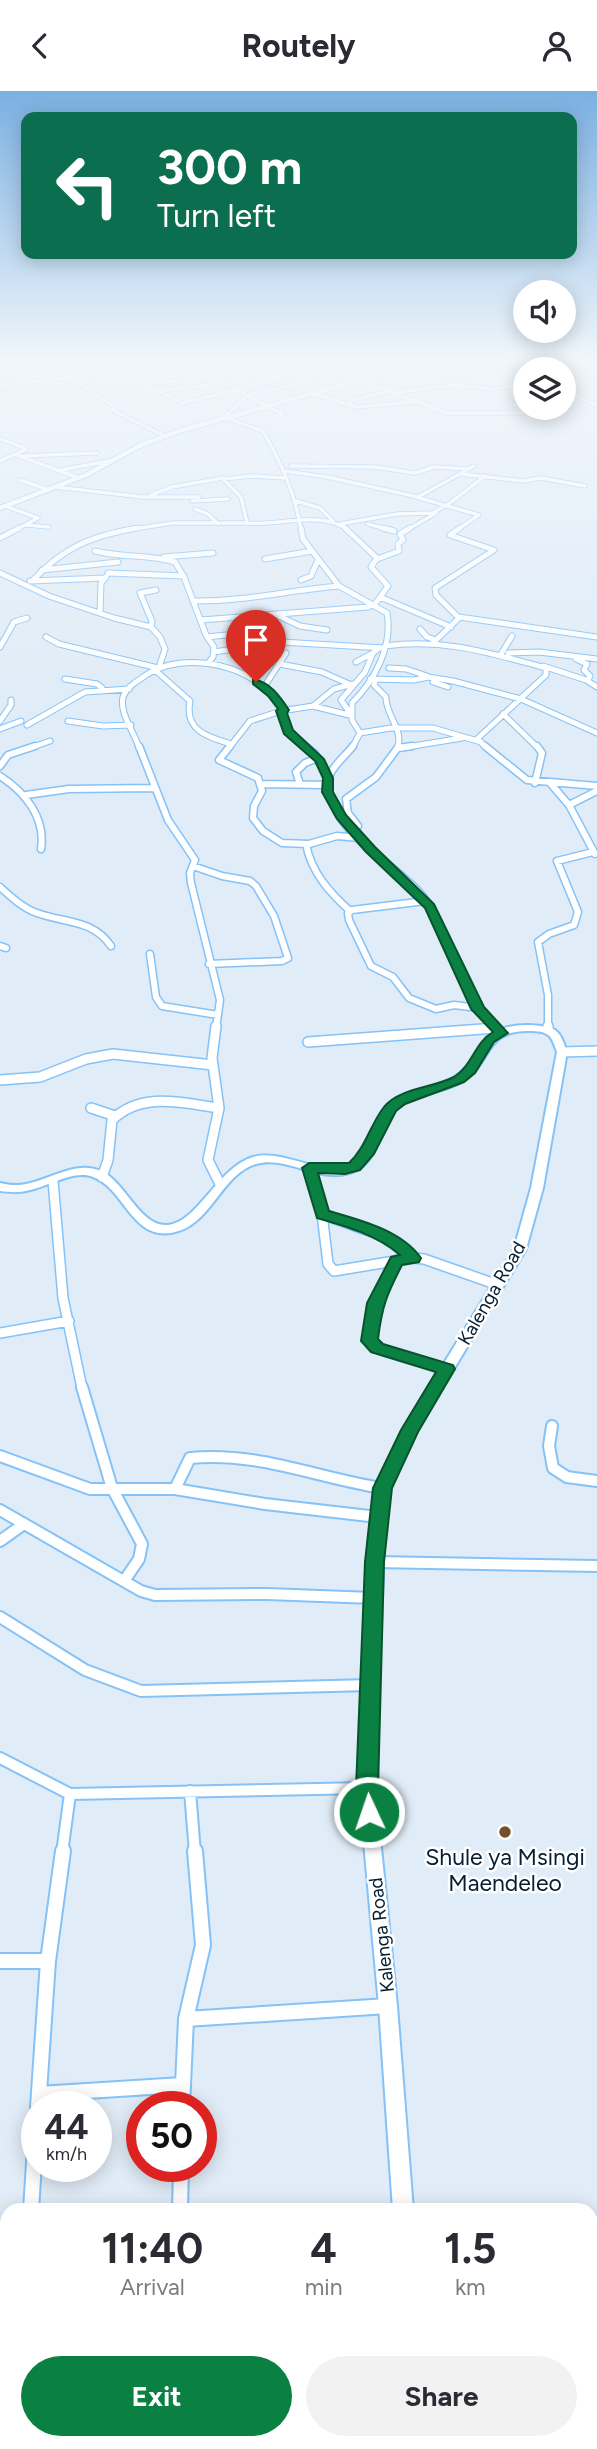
<!DOCTYPE html>
<html lang="en">
<head>
<meta charset="utf-8">
<style>
	:root { --surface:#fff; --page:#f2f2f3; --text:#2b2b33; --muted:#7c7c81; --accent:#0b8043 }
	body { margin:0; font-family:Figtree,sans-serif; background:var(--page); color:var(--text); height:100vh; display:flex; flex-direction:column; font-size:26px; white-space:nowrap }
	* { box-sizing:border-box; margin:0 }
	p { font-size:23px; color:var(--muted) }
	.icon { flex:none; width:38px; height:38px; fill:none; stroke:currentColor; stroke-width:2; stroke-linecap:round; stroke-linejoin:round }
	.map { position:relative; flex:1; overflow:hidden }
	.side { position:absolute; left:0px; top:2112px; width:598px; height:247px; display:flex; flex-direction:column; background:var(--surface); border-radius:21px 21px 0 0; box-shadow:0 4px 18px #0003 }
	.side>* { flex:none }
	.banner { position:absolute; left:21px; top:21px; width:556px; height:147px; border-radius:14px; box-shadow:0 4px 18px #0003; background:#0b6e4f; color:#fff; overflow:hidden }
	.buttons { position:absolute; left:513px; top:189px; display:grid; gap:14px }
	.buttons a { display:grid; place-items:center; width:63px; height:63px; border-radius:50%; background:var(--surface); box-shadow:0 4px 18px #0003; font-size:35px }
	.speed { position:absolute; left:21px; top:2000px; display:flex; gap:14px; font-size:35px; font-weight:700; text-align:center }
	.speed>* { display:grid; place-content:center; width:91px; height:91px; border-radius:50%; background:var(--surface); box-shadow:0 4px 18px #0003; line-height:1 }
	.speed small { font-size:18px; font-weight:400 }
	.speed .limit { border:10px solid #d22; background:#fff; color:#111 }
	.pin { position:absolute; display:grid; place-items:center; width:60px; height:60px; color:#fff; margin:-72px -30px; border-radius:50% 50% 50% 0; rotate:-45deg; box-shadow:0 0 7px #0007 }
	.pin .icon { rotate:45deg }
	.me { position:absolute; width:77px; margin:-38px; rotate:357deg; stroke-linejoin:round; filter:drop-shadow(0 0 5px #0008) }
	.turn { display:flex; align-items:center; gap:24px; height:147px; padding:0 21px; font-size:32px }
	.turn .icon { width:91px; height:91px; stroke-width:2.5 }
	.turn b { display:block; font-size:49px; line-height:60px }
	.eta { display:flex; justify-content:space-evenly; align-items:center; height:119px; text-align:center }
	.eta b { font-size:42px; font-weight:700; line-height:49px }
	.cta { display:flex; gap:14px; margin-top:auto; padding:14px 21px }
	.cta a { flex:1; height:80px; border-radius:42px; background:var(--accent); color:#fff; font-size:28px; font-weight:700; line-height:80px; text-align:center }
	.cta a+a { background:var(--page); color:var(--text) }
	header { display:flex; justify-content:space-between; align-items:center; height:91px; padding:0 21px; background:var(--surface); font-size:32px; font-weight:700 }
	.map>svg:first-child { display:block }
	.lines { fill:none; stroke-linecap:round; stroke-linejoin:round }
	.minor-far5-casing { stroke:#84c2f7; stroke-width:5 }
	.minor-far4-casing { stroke:#84c2f7; stroke-width:7 }
	.minor-far3-casing { stroke:#84c2f7; stroke-width:9 }
	.minor-far2-casing { stroke:#84c2f7; stroke-width:12 }
	.minor-far1-casing { stroke:#84c2f7; stroke-width:14 }
	.minor-casing { stroke:#84c2f7; stroke-width:18 }
	.tertiary-casing { stroke:#84c2f7; stroke-width:6 }
	.secondary-casing { stroke:#84c2f7; stroke-width:4 }
	.minor-far5 { stroke:#fff; stroke-width:3.5 }
	.minor-far4 { stroke:#fff; stroke-width:5 }
	.minor-far3 { stroke:#fff; stroke-width:6 }
	.minor-far2 { stroke:#fff; stroke-width:9 }
	.minor-far1 { stroke:#fff; stroke-width:10 }
	.minor { stroke:#fff; stroke-width:14 }
	.tertiary { stroke:#fff; stroke-width:4.5 }
	.secondary { fill:#fff; fill-rule:evenodd }
	.route { fill:#0b8043; stroke:#07532c; stroke-width:2 }
	.poi-dot { fill:#74502a; stroke:#fff; stroke-width:2.5 }
	.labels { text-anchor:middle; stroke-width:5; stroke-linejoin:round; paint-order:stroke }
	.street-label { font-size:19px; fill:#051e32; stroke:#fff }
	.near-poi-label { font-size:23px; fill:#051e32; stroke:#fff }
</style>
</head>
<body>
<header><svg class="icon" aria-label="back" viewBox="0 0 24 24"><path d="M15 5l-7 7 7 7"/></svg>Routely<svg class="icon" aria-label="person" viewBox="0 0 24 24"><circle cx="12" cy="8" r="4"/><path d="M4 21q1-7 8-7t8 7"/></svg></header>
<div class="map">
<svg width="597" height="2358" viewBox="0 0 597 2358">
	<rect width="100%" height="100%" fill="#e0ecf7"/>
	<g class="lines">
		<!-- minor-far5 casing -->
		<g class="minor-far5-casing">
			<path id="minor-far5" d="M43 269 113 315 114 320 165 345
				M110 269 155 299 183 312 272 290 323 269
				M245 269 279 288
				M325 269 349 281
				M507 269 525 278
				M530 269 597 283
				M51 274 94 269
				M193 275 267 315
				M575 278 596 269
				M132 283 230 269
				M360 290 448 322H533
				M146 293 212 286
				M0 295 64 287 98 289 117 285 133 286
				M564 298 597 315
				M159 300 225 292
				M399 301 455 294 492 298 525 293
				M315 303 356 316 416 311
				M347 314 352 309 391 300
				M514 314 525 311
				M266 315 283 323 277 325
				M0 348 27 358 0 370
				M17 364 78 387
				M23 365 97 362
				M291 375 375 376 415 382 434 376 468 378
				M61 379 114 369
				M284 380 327 386 418 406 474 375
				M461 383 523 390 541 387 585 395
				M285 387 252 385 223 388 241 406 247 432C277 435 322 419 348 439
				M20 389 49 399
				M55 396 143 406H199
				M151 404 172 396 223 387
				M416 406 479 424 457 439
				M192 410 228 408
				M296 410 320 417 333 430
				M5 415 38 427 15 439
				M446 415 485 385
				M195 418 208 423 218 433
				M340 433 397 423 432 422 445 415
				M368 433 390 439
				M27 434 49 436
				M127 439 173 432H247
				M301 439C295 402 281 372 263 340L224 326 248 304 317 289 388 269
				M407 439 436 422"/>
		</g>
		<!-- minor-far4 casing -->
		<g class="minor-far4-casing">
			<path id="minor-far4" d="M301 437 303 448 339 495 387 522C393 555 375 589 352 612V629L360 642 352 657
				M383 437 394 440
				M0 447 19 437
				M95 460C122 467 149 463 175 471L184 486 206 544 214 556 213 566 208 572
				M164 466 213 462
				M265 468 312 460
				M377 468 399 460 398 453 403 449 400 443 410 437
				M42 479 118 471
				M0 482 49 505 114 527 151 536 160 546 165 558 159 576
				M108 482 184 485
				M301 489 311 485 318 469
				M30 490 105 487
				M32 490C64 456 91 445 137 437
				M380 506 451 536
				M193 510C242 511 290 499 339 495
				M100 521 101 492 106 486
				M279 525 300 535 327 539
				M459 526 597 546
				M201 529 368 516 375 513 388 495 371 476 377 467 345 437
				M151 536 152 530 140 502 156 499
				M420 538 427 546 436 549
				M46 546 59 553 158 577
				M207 546 245 542
				M433 552 459 527 436 504 435 497 494 459 450 444 460 437
				M385 555C445 547 489 562 546 577V584L477 648 487 657
				M0 556 14 531 27 527
				M214 561 281 551 384 557
				M508 562 539 561 597 568
				M501 563 512 545
				M576 568 587 573 584 579 590 585 588 589
				M356 571 373 562
				M280 573 322 581 349 593
				M543 575 586 589 597 596
				M389 577 406 578 427 585
				M155 579 190 610C184 639 207 646 231 653
				M65 588 97 593 102 597
				M370 588 414 589 428 586 453 590 521 608 597 642
				M376 588 374 594 386 606C385 623 405 641 397 657
				M433 591 448 596
				M264 596 286 562
				M313 615 349 624
				M281 620 288 641 307 657
				M350 622 341 609 365 581 373 562 379 557
				M503 623 538 657
				M0 630 11 614V609
				M68 630 103 635 131 634
				M27 634 85 601 129 598
				M0 638 21 630
				M360 642 391 637H433L481 651
				M30 657 50 650
				M139 657C135 642 119 622 123 606 127 595 138 590 146 584 179 563 232 570 262 595 270 602 277 611 284 619
				M229 657 250 630 281 620 313 615 334 598 353 593
				M401 657 462 647"/>
		</g>
		<!-- minor-far3 casing -->
		<g class="minor-far3-casing">
			<path id="minor-far3" d="M139 655 168 729 195 769 190 782 191 792 220 909 216 937
				M230 655 219 669 258 687 262 700 254 715 253 727 263 740 282 752 309 753 337 745 360 747
				M305 655 315 663 328 687
				M353 655C343 668 324 681 328 699 338 745 391 770 420 802 439 823 445 849 455 874 465 897 479 918 496 937
				M485 655 527 689 597 695
				M398 657 412 655
				M0 675 8 664 35 655
				M0 685C25 701 46 727 41 758
				M535 692 542 662 537 655
				M262 693 327 694
				M300 693 296 681 305 672 318 667
				M551 693 569 714 595 763
				M26 704 69 698 155 697
				M569 714 597 700
				M353 739 358 735 348 722 346 708 376 686 399 655
				M306 753C311 781 330 802 350 820
				M193 775 222 785 250 790 256 795 274 825 288 867 282 870 209 873
				M0 796C11 806 23 817 37 822 64 832 93 828 111 855
				M425 810 352 819 348 822 349 829 371 875 393 886 409 907 436 918 454 914 478 917
				M0 855 6 857
				M150 863 156 906 162 915 218 924
				M548 937V904L538 851 549 843 574 834 578 821 557 770 593 761"/>
		</g>
		<!-- minor-far2 casing -->
		<g class="minor-far2-casing">
			<path id="minor-far2" d="M216 935 212 967 219 1017 208 1069 220 1093
				M494 935 501 942
				M548 935V939
				M308 951 496 937
				M562 961 597 960
				M0 989 40 986 86 968 113 963 213 974
				M91 1017 115 1025
				M309 1077 322 1123 328 1173 334 1180 413 1167 424 1168 498 1194
				M102 1086 108 1069 112 1029C142 1000 182 1012 219 1017
				M53 1090 63 1207 82 1297
				M322 1123 383 1145 413 1167
				M397 1169 375 1211 370 1250 377 1257 447 1278
				M0 1242 69 1230"/>
		</g>
		<!-- minor-far1 casing -->
		<g class="minor-far1-casing">
			<path id="minor-far1" d="M82 1296 112 1397 142 1453 139 1468 124 1490
				M552 1335 549 1355 553 1377 567 1386 597 1390
				M0 1365 90 1398H175L265 1413 378 1426
				M175 1398 190 1367C257 1360 317 1387 382 1397
				M0 1419 141 1500 155 1504 267 1503 373 1507
				M0 1450 24 1433
				M375 1471 597 1475
				M0 1526 85 1579 141 1600 370 1594
				M0 1667 70 1703 367 1697
				M190 1700 195 1762
				M62 1762 70 1703"/>
		</g>
		<!-- minor casing -->
		<g class="minor-casing">
			<path id="minor" d="M0 1870H48
				M186 1928 388 1915
				M39 2003 182 1994
				M38 2016 48 1870 63 1760
				M182 2016 186 1928 203 1854 195 1760
				M31 2119 37 2026
				M180 2119 181 2076
				M0 2184H7
				M12 2352V2358
				M186 2352 187 2358"/>
		</g>
		<!-- tertiary casing -->
		<g class="tertiary-casing">
			<path id="tertiary" d="M0 417 86 384 141 354 179 340 431 269"/>
		</g>
		<!-- secondary casing -->
		<g class="secondary-casing">
			<path id="secondary" d="M530 934C556 936 559 937 567 961L543 1097 526 1158 416 1341 389 1397 385 1426 375 1697 397 1915 413 2119H393L379 1915 359 1697 371 1426 375 1397 403 1339 514 1158 531 1097 557 961C551 944 550 941 532 940 483 938 493 971 463 990 441 1004 410 1001 392 1023 378 1039 378 1065 360 1077 326 1099 290 1063 256 1073 220 1084 211 1136 171 1142 131 1148 124 1097 93 1086 73 1078 46 1097 26 1100 17 1102 9 1101 0 1100V1092C9 1094 17 1095 26 1093 51 1088 78 1068 103 1081 125 1092 141 1136 167 1134 198 1132 217 1077 253 1066 284 1057 325 1089 352 1072 369 1061 371 1033 384 1018 401 998 430 999 451 988 487 969 473 933 530 934Z
				M412 2352H434L435 2358H413Z"/>
		</g>
		<!-- minor-far5 -->
		<use href="#minor-far5" class="minor-far5"/>
		<!-- minor-far4 -->
		<use href="#minor-far4" class="minor-far4"/>
		<!-- minor-far3 -->
		<use href="#minor-far3" class="minor-far3"/>
		<!-- minor-far2 -->
		<use href="#minor-far2" class="minor-far2"/>
		<!-- minor-far1 -->
		<use href="#minor-far1" class="minor-far1"/>
		<!-- minor -->
		<use href="#minor" class="minor"/>
		<!-- tertiary -->
		<use href="#tertiary" class="tertiary"/>
		<!-- secondary -->
		<use href="#secondary" class="secondary"/>
	</g>
	<!-- sky -->
	<linearGradient id="sky" x2="0" y2="1"><stop stop-color="#7ab0e1"/><stop offset="0.45" stop-color="#f1f6fb"/><stop offset="1" stop-color="#f1f6fb" stop-opacity="0"/></linearGradient>
	<rect width="597" height="599" fill="url(#sky)"/>
	<!-- route -->
	<path class="route" d="M253 589C269 589 281 607 289 619L287 622 293 639 324 668 333 687V701L346 724 375 756 434 813 484 916 508 942 494 951 475 982 464 991 405 1013 396 1020 374 1063 360 1079 345 1083 318 1082 329 1120C360 1129 401 1139 421 1167L419 1171 402 1174C387 1203 382 1215 378 1248L383 1253 453 1274 455 1278 418 1341 392 1397 384 1471 378 1698 380 1721 377 1728 369 1731 361 1728 356 1698 365 1471 373 1397 401 1339 436 1281 371 1261 361 1250 367 1212 391 1166 400 1164C377 1144 345 1135 317 1127L302 1077 309 1072H349C366 1056 370 1034 384 1016 399 997 433 997 454 986 472 975 475 951 493 941L471 918 425 817 366 761 337 728 322 701 323 687 315 670 284 643 276 620 278 618 268 605 253 593Z"/>
	<!-- markers -->
	<circle class="poi-dot" cx="505" cy="1741" r="7"/>
	<g class="labels">
		<!-- street labels -->
		<g class="street-label">
			<text transform="translate(491 1202) rotate(-60)" y="7">Kalenga Road</text>
			<text transform="translate(381 1844) rotate(-96)" y="7">Kalenga Road</text>
		</g>
		<!-- near-poi labels -->
		<g class="near-poi-label">
			<text x="505" y="1774">Shule ya Msingi<tspan x="505" dy="26">Maendeleo</tspan></text>
		</g>
	</g>
</svg>
<div class="buttons">
<a><svg class="icon" aria-label="sound" viewBox="0 0 24 24"><path d="M4 9h4l5-4v14l-5-4H4zM17 9q2 3 0 6"/></svg></a>
<a><svg class="icon" aria-label="layers" viewBox="0 0 24 24"><path d="M12 4l9 5-9 5-9-5zM3 14l9 5 9-5"/></svg></a>
</div>
<div class="speed"><div>44<small>km/h</small></div><div class="limit">50</div></div>
<div class="pin" style="left:256px;top:591px;background:#d93025"><svg class="icon" aria-label="arrive" viewBox="0 0 24 24"><path d="M6 21V4h12l-3 4 3 4H6"/></svg></div>
<svg class="me" style="left:369px;top:1721px" viewBox="-20 -20 40 40"><circle r="17" fill="#0b8043" stroke="#fff" stroke-width="3"/><path d="M0-11L8 9 0 5-8 9z" fill="#fff"/></svg>
<div class="banner">
<div class="turn"><svg class="icon" aria-label="left" viewBox="0 0 24 24"><path d="M17 20v-9H6M10 6l-5 5 5 5"/></svg><div><b>300 m</b>Turn left</div></div>
</div>
<section class="side">
<div class="eta">
<div><b>11:40</b><p>Arrival</p></div>
<div><b>4</b><p>min</p></div>
<div><b>1.5</b><p>km</p></div>
</div>
<div class="cta"><a>Exit</a><a>Share</a></div>
</section>
</div>
</body>
</html>
